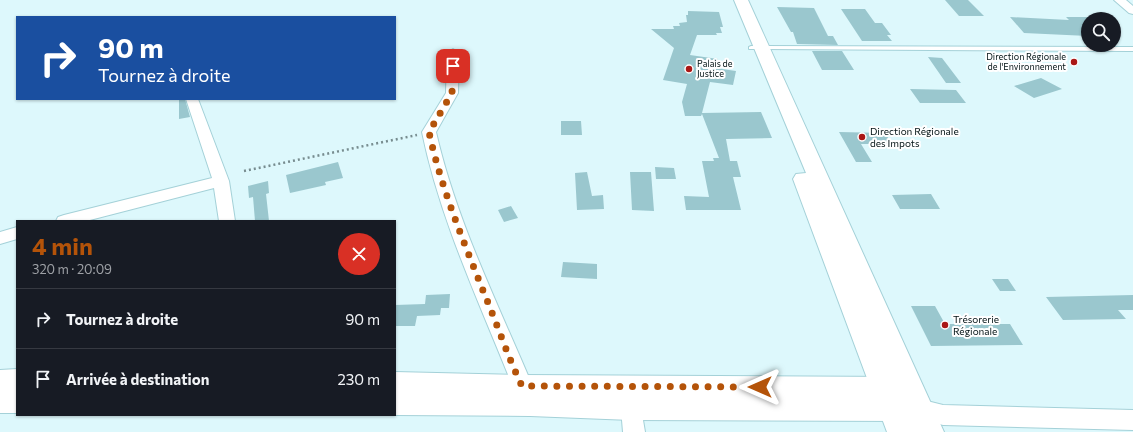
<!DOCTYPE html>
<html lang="fr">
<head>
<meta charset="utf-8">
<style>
	:root { --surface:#171b24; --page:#242831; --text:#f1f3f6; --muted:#9ea1a6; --line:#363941; --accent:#b45309 }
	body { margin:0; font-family:Commissioner,sans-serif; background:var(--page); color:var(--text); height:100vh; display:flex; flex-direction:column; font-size:15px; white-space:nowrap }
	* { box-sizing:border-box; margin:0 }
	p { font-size:13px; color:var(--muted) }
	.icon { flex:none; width:22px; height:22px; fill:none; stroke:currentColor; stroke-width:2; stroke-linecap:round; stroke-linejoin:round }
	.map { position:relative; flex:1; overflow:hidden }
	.sheet { position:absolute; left:16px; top:220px; width:380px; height:196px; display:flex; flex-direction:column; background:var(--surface); border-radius:0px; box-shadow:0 1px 3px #0004 }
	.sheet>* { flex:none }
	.hud { position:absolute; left:16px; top:16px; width:380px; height:84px; border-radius:0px; box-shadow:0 1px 3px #0004; background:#1a4fa0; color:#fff; overflow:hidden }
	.buttons { position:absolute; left:1081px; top:12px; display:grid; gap:8px }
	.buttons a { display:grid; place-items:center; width:40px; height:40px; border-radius:50%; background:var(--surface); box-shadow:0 1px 3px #0004; font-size:20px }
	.pin { position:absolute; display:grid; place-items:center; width:34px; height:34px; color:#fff; margin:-17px; border-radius:8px; box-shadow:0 2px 6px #0006 }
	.me { position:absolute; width:44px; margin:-22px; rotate:270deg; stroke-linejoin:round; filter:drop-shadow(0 0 3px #0008) }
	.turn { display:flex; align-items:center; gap:14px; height:84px; padding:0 16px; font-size:18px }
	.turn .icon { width:52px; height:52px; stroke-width:2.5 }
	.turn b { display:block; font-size:28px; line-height:34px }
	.round { display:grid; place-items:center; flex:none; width:42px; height:42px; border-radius:21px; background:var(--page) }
	.summary { display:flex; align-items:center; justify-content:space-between; height:68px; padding:0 16px }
	h1 { font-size:24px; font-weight:700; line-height:30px; color:var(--accent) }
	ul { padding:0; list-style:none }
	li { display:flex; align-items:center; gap:12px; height:60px; padding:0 16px; border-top:1px solid var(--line) }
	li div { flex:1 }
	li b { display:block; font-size:15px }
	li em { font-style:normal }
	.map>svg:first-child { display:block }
	.building { fill:#9ac7ce }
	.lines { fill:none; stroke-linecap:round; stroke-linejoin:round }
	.service-casing { stroke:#a4d1d8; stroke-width:2 }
	.minor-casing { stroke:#a4d1d8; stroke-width:2 }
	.tertiary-casing { stroke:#a4d1d8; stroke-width:2 }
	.trunk-casing { stroke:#a4d1d8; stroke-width:2 }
	.path { stroke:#778c8f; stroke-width:2.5; stroke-dasharray:2 3; stroke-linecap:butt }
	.service { fill:#fff; fill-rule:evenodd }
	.minor { fill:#fff; fill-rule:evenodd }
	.tertiary { fill:#fff; fill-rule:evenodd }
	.trunk { fill:#fff; fill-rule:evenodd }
	.route { stroke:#b45309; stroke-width:7; stroke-dasharray:0 12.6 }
	.poi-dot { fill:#aa1716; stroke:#fff; stroke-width:1.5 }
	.labels { text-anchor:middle; stroke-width:4; stroke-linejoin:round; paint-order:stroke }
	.far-poi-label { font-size:9px; fill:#021214; stroke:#fff; text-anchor:end }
	.poi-label { font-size:10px; fill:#021214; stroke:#fff; text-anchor:start }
</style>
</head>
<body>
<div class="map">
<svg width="1133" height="432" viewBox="0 0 1133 432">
	<rect width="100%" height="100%" fill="#ddf8fc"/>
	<!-- building -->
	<path class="building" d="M945 0H968L984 16H959Z
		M777 7 814 8 828 36H833L838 45 797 44 793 32H791Z
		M841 9H865L875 23H882L891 35H887L892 41H862Z
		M688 11 719 12 723 27H720L722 33H716L717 35H697L690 55 718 59 715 68 736 71 733 85 710 82 702 113 761 112 772 138 726 139 730 161H737L741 177H733L741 210H686L684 196 709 197 702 161H714L713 158H719L702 114 701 116H685L682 102 687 84 663 80 674 48 651 29H674L673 26H680L679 23 687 22 686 15H688Z
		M1010 17 1069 20 1066 17H1088V36L1024 33Z
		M812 51H842L854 70H822Z
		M928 57 942 58 961 83H946Z
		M1041 78 1062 89 1034 98 1014 86Z
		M910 89 956 90 966 103H920Z
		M179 99H185L190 117 179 119Z
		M561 121H581L582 135H561Z
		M839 132 885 133 892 144H861L872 162H856Z
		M338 162 343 178 325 182 326 185 290 193 286 175Z
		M655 167 674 168 676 179H656Z
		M587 172 592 196 603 195 604 209 577 210 575 173Z
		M630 172H651L654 211 632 210Z
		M268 181 269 193 266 194 269 221H255L253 197 249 198 248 186Z
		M931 194 940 209H900L892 195Z
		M511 206 518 218 504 222 498 210Z
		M563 262 597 264V279L561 277Z
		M992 279H1008L1016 291H1000Z
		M450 294 449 308H441L440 315 417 316 415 326H395V305L425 304 426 295Z
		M1133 295V310H1118L1126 319 1063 320 1046 297Z
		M911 306H935L945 324H1010L1023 345 931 346Z"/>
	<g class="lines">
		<!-- service casing -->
		<g class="service-casing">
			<path id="service" d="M751 46 1133 47V51L749 49V47Z"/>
		</g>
		<!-- minor casing -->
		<g class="minor-casing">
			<path id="minor" d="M1114 0H1126L1133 6V14L1129 13Z
				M453 49 459 53 458 93 436 132C456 220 498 304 533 387L530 394 523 396 516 394 513 387C480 304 440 220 422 132L446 93 447 53Z
				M186 99H198L229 181 235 221H219L214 188 86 221H56L58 217 64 215 212 178Z
				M17 227V239L0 244V232Z
				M631 398 638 401 641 408 645 432H623L621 408 624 401Z
				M919 399 943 405 1133 410V430L943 425 912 416 908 409 912 402Z"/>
		</g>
		<!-- tertiary casing -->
		<g class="tertiary-casing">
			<path id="tertiary" d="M17 369V413H0V370Z
				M395 372 523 375 898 377 907 381 911 389 907 397 914 400 918 409 914 418 905 421 631 420 530 416 395 415Z"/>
		</g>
		<!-- trunk casing -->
		<g class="trunk-casing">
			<path id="trunk" d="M734 0H748L944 432H887L793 179 796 174 806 173Z"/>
		</g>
		<!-- path -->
		<path class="path" d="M244 171 417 135"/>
		<!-- service -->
		<use href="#service" class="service"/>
		<!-- minor -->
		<use href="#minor" class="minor"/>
		<!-- tertiary -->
		<use href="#tertiary" class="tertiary"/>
		<!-- trunk -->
		<use href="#trunk" class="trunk"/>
	</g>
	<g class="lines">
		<!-- route -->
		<path class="route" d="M453 66 452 93 429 132C441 188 463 240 484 293 497 324 508 357 522 386L760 387"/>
	</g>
	<!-- markers -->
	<g class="poi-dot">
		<circle cx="1074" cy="62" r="4"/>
		<circle cx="689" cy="69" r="4"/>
		<circle cx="862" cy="137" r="4"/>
		<circle cx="945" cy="325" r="4"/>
	</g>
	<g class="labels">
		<!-- far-poi labels -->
		<g class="far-poi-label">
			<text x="1066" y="60">Direction Régionale<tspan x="1066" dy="10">de l'Environnement</tspan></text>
			<text x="697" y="67" text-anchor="start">Palais de<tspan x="697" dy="10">Justice</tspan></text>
		</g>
		<!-- poi labels -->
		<g class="poi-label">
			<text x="870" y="135">Direction Régionale<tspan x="870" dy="12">des Impots</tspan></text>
			<text x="953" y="323">Trésorerie<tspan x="953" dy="12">Régionale</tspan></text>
		</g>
	</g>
</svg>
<div class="buttons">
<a><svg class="icon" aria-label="search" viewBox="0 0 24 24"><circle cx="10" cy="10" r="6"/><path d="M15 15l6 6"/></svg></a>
</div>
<div class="pin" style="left:453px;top:66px;background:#d93025"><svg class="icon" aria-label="arrive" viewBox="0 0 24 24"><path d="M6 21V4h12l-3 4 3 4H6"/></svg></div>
<svg class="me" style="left:760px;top:387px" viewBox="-20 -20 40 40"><path d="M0-17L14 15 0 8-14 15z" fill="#b45309" stroke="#fff" stroke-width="4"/></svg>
<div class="hud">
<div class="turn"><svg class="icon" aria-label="right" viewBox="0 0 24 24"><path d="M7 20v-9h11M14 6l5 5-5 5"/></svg><div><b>90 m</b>Tournez à droite</div></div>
</div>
<section class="sheet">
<div class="summary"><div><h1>4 min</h1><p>320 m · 20:09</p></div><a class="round" style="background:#d93025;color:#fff"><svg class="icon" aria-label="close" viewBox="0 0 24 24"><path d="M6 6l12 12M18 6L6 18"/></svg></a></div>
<ul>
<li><svg class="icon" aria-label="right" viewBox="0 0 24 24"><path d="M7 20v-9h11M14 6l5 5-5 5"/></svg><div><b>Tournez à droite</b></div><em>90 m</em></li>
<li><svg class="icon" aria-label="arrive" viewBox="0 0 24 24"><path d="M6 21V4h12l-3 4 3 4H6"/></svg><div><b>Arrivée à destination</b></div><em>230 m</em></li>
</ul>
</section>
</div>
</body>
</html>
